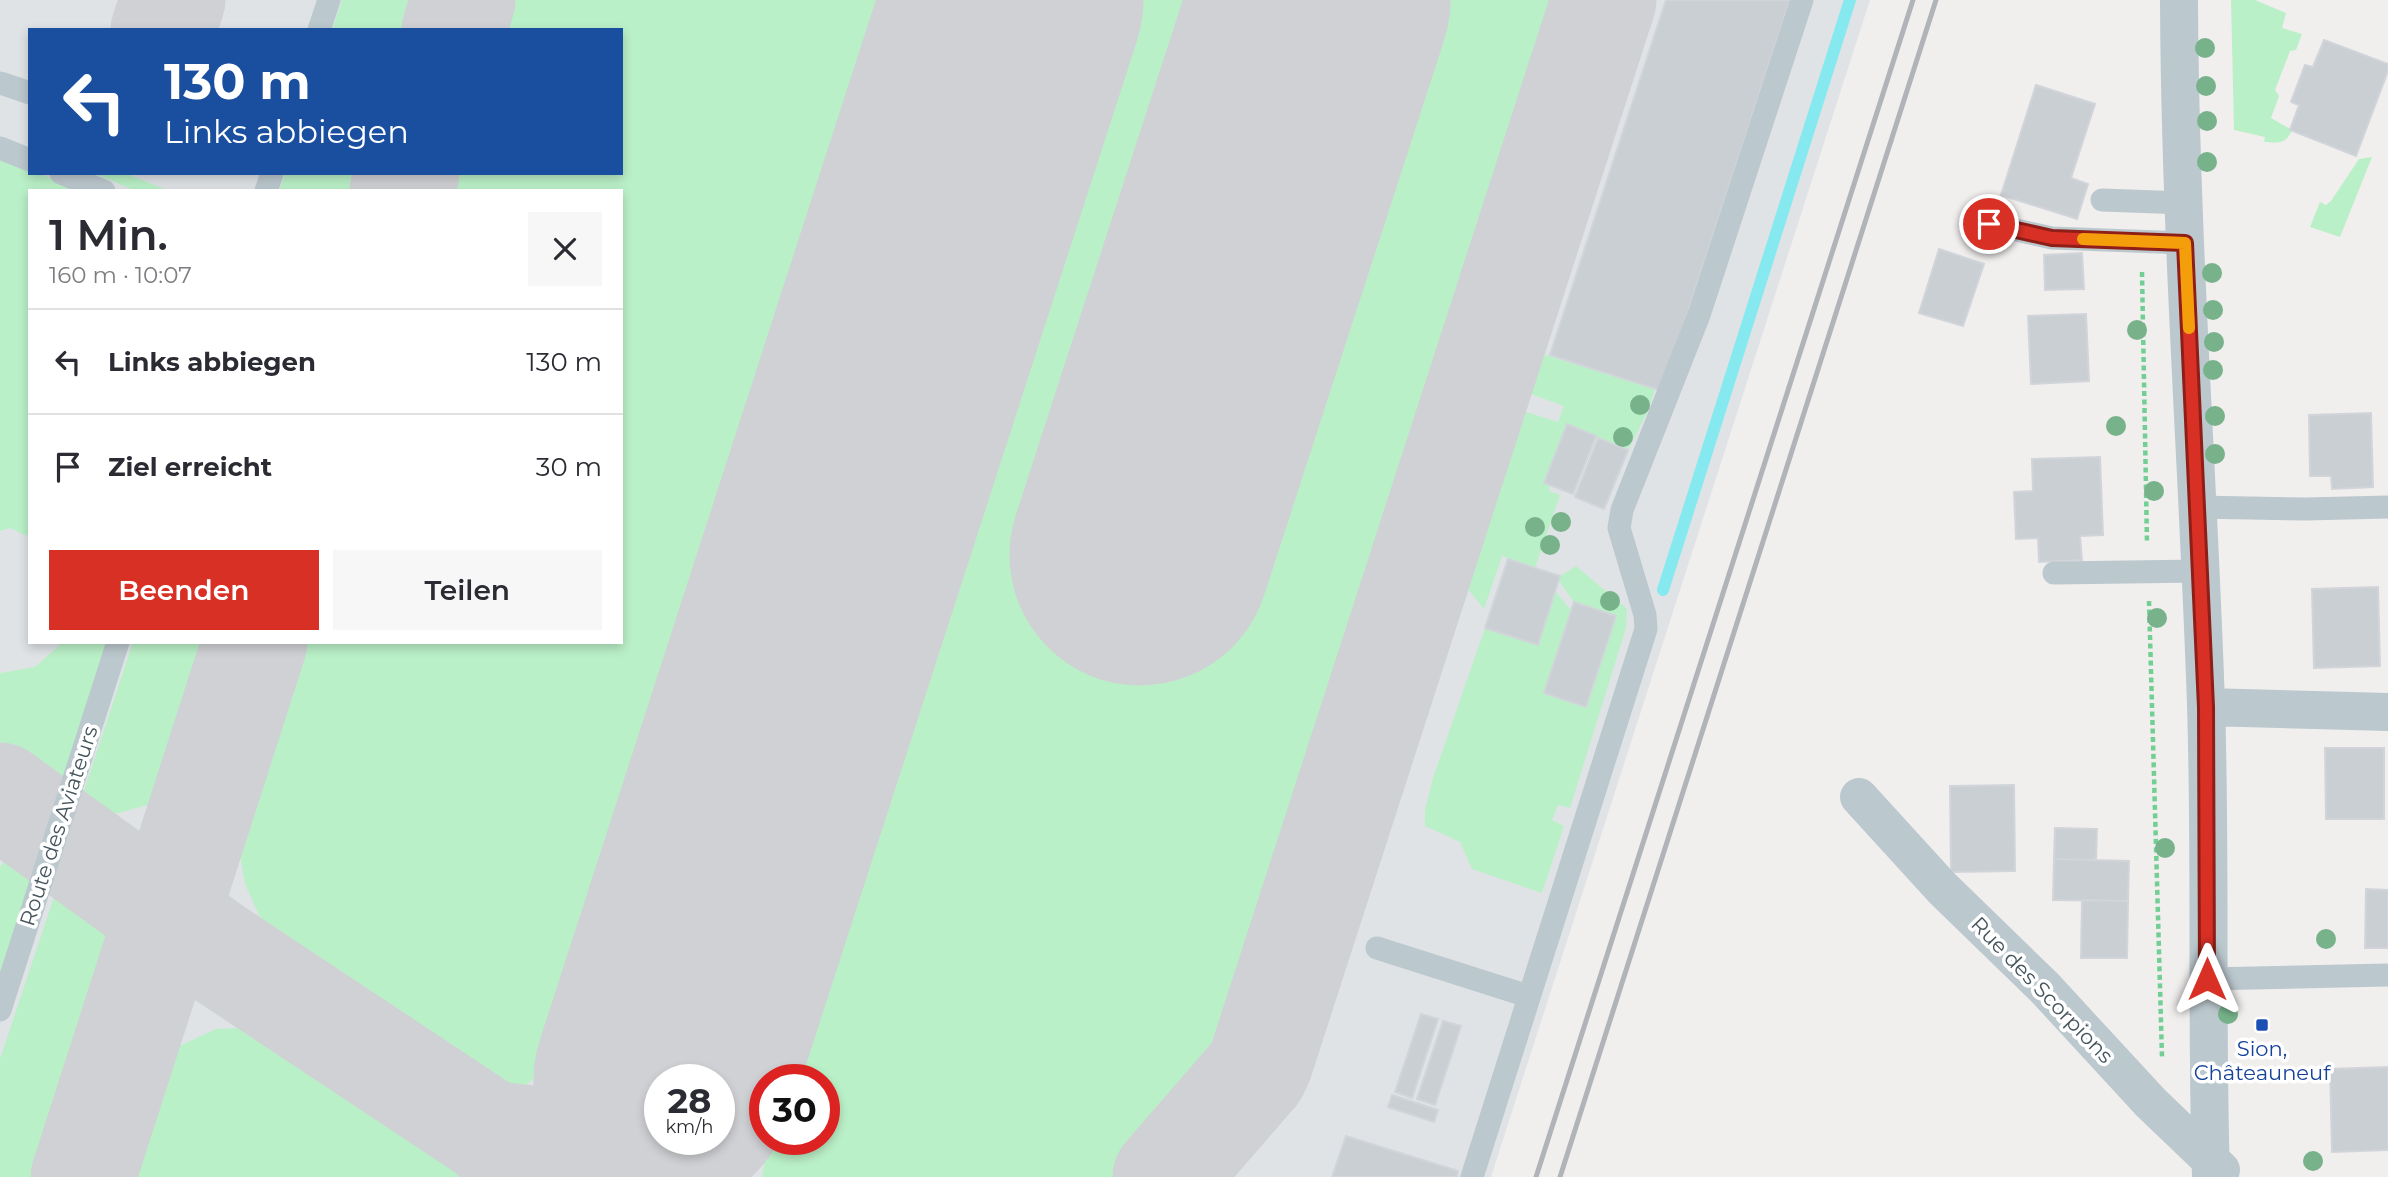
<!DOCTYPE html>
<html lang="de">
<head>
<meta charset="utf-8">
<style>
	:root { --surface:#fff; --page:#f7f7f7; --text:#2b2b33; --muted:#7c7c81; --line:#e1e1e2; --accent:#d93025 }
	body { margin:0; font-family:Montserrat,sans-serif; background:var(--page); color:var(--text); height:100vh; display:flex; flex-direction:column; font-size:26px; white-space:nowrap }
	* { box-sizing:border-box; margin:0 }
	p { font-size:23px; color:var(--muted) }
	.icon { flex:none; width:38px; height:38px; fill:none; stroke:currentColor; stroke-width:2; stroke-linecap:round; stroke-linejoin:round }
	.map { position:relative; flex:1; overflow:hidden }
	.details { position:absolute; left:28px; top:189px; width:595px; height:455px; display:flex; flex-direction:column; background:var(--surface); border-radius:0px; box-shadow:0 4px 10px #0003 }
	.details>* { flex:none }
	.guide { position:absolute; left:28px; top:28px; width:595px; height:147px; border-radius:0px; box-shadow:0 4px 10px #0003; background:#1a4fa0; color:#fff; overflow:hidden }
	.speed { position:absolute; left:644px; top:1064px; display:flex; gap:14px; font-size:35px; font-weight:700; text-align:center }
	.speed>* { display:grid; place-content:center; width:91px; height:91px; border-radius:50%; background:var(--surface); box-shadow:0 4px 10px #0003; line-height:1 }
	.speed small { font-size:18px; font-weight:400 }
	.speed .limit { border:10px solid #d22; background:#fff; color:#111 }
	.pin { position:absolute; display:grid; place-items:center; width:60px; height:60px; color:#fff; margin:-30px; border:4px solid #fff; border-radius:50%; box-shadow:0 2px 7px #0007 }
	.me { position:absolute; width:77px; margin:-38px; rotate:0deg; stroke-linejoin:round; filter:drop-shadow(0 0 5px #0008) }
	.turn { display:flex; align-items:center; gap:24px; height:147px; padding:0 21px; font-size:32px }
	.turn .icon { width:91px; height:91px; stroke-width:2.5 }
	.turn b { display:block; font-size:49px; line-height:60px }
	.round { display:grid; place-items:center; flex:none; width:74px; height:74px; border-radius:0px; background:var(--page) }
	.head { display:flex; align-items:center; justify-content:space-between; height:119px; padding:0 21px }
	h1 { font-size:42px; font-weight:600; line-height:52px }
	.action { display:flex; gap:14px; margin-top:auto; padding:14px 21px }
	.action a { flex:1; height:80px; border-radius:0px; background:var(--accent); color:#fff; font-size:28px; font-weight:600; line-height:80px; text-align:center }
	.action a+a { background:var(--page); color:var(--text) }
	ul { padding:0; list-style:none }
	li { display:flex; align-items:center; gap:21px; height:105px; padding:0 21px; border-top:2px solid var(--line) }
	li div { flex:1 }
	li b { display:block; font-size:26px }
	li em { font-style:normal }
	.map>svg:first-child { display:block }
	.airport { fill:#dfe3e6; fill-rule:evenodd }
	.green { fill:#baf0c7 }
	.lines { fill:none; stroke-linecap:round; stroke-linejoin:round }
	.stream { stroke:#85e9ef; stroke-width:12 }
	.taxiway { stroke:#d0d1d4; stroke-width:105 }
	.runway { stroke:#d0d1d4; stroke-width:261 }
	.building { fill:#cacfd3; stroke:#d1d5da; stroke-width:2 }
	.path { stroke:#71cf93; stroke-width:4.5; stroke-dasharray:5 3.5; stroke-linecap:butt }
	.lane { stroke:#bbc8ce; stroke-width:23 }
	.street { stroke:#bbc8ce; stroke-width:38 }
	.rail { stroke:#b0b4b9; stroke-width:5 }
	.tree { fill:#77b28a }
	.route-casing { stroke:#8d1f18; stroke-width:18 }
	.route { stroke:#d93025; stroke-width:12 }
	.slow { stroke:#f59e0b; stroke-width:12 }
	.transit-dot { fill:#1a4fb4; stroke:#fff; stroke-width:2.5 }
	.labels { text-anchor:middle; stroke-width:7; stroke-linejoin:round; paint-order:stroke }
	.street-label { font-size:21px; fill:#45555c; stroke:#fff }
	.transit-label { font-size:21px; fill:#164399; stroke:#fff }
</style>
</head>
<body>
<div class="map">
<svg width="2388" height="1177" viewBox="0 0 2388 1177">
	<rect width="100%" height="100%" fill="#f1eeee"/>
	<!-- airport -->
	<path class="airport" d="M0 0H1870L1491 1177H0ZM30 30H621V173H30ZM30 191H621V642H30ZM660 1080H719V1139H660ZM765 1080H824V1139H765Z"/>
	<!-- green -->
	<path class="green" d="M342 0H433L424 30H332Z
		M515 0H889L545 1065C520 1097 508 1097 470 1087L288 956 259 915 245 884 238 843 239 794 289 642H621V191H436L442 173H621V30H501Z
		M1137 0H1579L1233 1058 1136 1177H762L769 1139H824V1080H788Z
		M2231 0H2255L2286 13 2282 28 2302 34 2296 50 2290 51 2275 90 2279 96 2271 118 2292 130C2286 144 2279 143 2264 142L2265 137 2234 130Z
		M2372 157 2340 237 2310 227 2320 202 2326 205 2331 201 2359 159Z
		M0 158 30 170V173H38L82 191H30V537L10 528 0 531Z
		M93 173H125L169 191H136Z
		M285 173H377L371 191H279Z
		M1542 354 1655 389 1648 411 1628 450 1567 424 1544 482 1550 485 1549 491 1560 495 1535 568 1502 556 1484 609 1467 588 1479 554 1475 551 1523 411 1558 422 1564 406 1528 393Z
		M1576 566 1627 609 1626 628 1570 808 1558 805 1552 820 1564 826 1542 893 1472 869 1460 842 1425 826V810L1433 778 1485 628 1538 644 1555 591 1571 610 1544 693 1587 707 1616 616 1574 602 1559 581 1560 576Z
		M63 642H107L64 778 44 784 0 754V673L35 667Z
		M133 642H225L181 776 147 805 108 816 95 817 86 811 84 791Z
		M20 838 33 853 34 869 0 975V867Z
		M71 871 88 882 100 903 109 919 121 963 51 1177H0V1059L62 873Z
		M263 1027 293 1035 469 1159 483 1177H114L144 1085 177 1047 216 1029Z"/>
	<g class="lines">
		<!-- stream -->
		<path class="stream" d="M1663 590 1850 0"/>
		<!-- taxiway -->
		<path class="taxiway" d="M163 30 173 0
			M454 30 463 0
			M402 191 407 173
			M0 795 216 951 489 1132 530 1177
			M489 1132C535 1142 591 1142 630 1109 646 1096 657 1079 670 1063
			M83 1177 255 642
			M1165 1177 1256 1072 1261 1061 1604 0"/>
		<!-- runway -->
		<path class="runway" d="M1140 555 1320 0
			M664 1080 1013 0"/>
	</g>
	<!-- building -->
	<path class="building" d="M1666 0H1790L1662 391 1550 355Z
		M2324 40 2388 64V71L2356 156 2290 130 2299 105 2291 102 2305 65 2313 67Z
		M2036 85 2095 104 2071 178 2088 184 2077 219 2001 195Z
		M1939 249 1984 264 1963 326 1919 313Z
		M2082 253 2084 289 2045 290 2044 255Z
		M2086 314 2089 381 2031 384 2028 316Z
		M2371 413 2373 487 2332 489 2331 476H2310L2309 415Z
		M1567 424 1596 436 1573 494 1544 483Z
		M1598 438 1628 450 1604 509 1575 497Z
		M2100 457 2103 535 2080 536 2082 560 2039 562 2038 538 2016 539 2014 492 2033 491 2032 459Z
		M1508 559 1560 576 1538 645 1485 628Z
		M2378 587 2380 666 2314 668 2312 589Z
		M1574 602 1616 616 1586 707 1544 693Z
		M2325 748H2384V819H2326Z
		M2014 785 2015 871 1951 872 1950 786Z
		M2055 828 2097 829 2096 860 2054 859Z
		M2054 859 2129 861 2128 901 2053 900Z
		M2366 889 2388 890V948H2365Z
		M2082 900 2128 901 2127 958H2081Z
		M1421 1014 1438 1019 1412 1098 1395 1092Z
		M1443 1021 1461 1026 1435 1105 1417 1099Z
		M2388 1067V1150L2332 1152 2330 1069Z
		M1392 1095 1438 1110 1434 1122 1388 1107Z
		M1346 1136 1458 1171 1457 1177H1332Z"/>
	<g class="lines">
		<!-- path -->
		<path class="path" d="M2142 272 2147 543
			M2149 601 2162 1057"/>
		<!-- lane -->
		<path class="lane" d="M319 30 329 0
			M0 83 30 93
			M0 148 30 160
			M61 173 104 191
			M266 191 272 173
			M2102 200 2184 203
			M1989 224 2052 238 2185 243
			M2197 507 2306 509 2388 507
			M2054 573 2200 571
			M1377 948 1528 996
			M2207 979 2388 975
			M0 1010 118 642
			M1472 1177 1646 629 1645 615 1619 528 1622 510 1699 315 1802 0"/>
		<!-- street -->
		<path class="street" d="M2179 0C2180 235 2198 469 2206 704 2211 861 2206 1019 2211 1177
			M2206 707 2388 712
			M1859 797 1942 888 2044 987 2151 1103 2221 1170"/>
		<!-- rail -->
		<path class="rail" d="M1536 1177 1913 0
			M1560 1177 1936 0"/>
	</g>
	<!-- trees -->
	<g class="tree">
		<circle cx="2205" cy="48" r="10"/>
		<circle cx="2206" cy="86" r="10"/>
		<circle cx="2207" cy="121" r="10"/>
		<circle cx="2207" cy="162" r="10"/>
		<circle cx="2212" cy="273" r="10"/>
		<circle cx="2213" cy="310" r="10"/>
		<circle cx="2137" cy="330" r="10"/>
		<circle cx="2214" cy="342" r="10"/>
		<circle cx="2213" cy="370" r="10"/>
		<circle cx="1640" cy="405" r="10"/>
		<circle cx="2215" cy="416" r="10"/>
		<circle cx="2116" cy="426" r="10"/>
		<circle cx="1623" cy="437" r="10"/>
		<circle cx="2215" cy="454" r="10"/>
		<circle cx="2154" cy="491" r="10"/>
		<circle cx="1561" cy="522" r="10"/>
		<circle cx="1535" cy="527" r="10"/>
		<circle cx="1550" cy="545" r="10"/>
		<circle cx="1610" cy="601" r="10"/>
		<circle cx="2157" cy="618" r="10"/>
		<circle cx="2165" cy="848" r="10"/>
		<circle cx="2326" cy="939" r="10"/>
		<circle cx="2228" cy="1014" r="10"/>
		<circle cx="2313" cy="1161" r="10"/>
	</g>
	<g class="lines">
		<!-- route casing -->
		<g class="route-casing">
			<path id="route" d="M1989 224 2052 238 2185 243 2206 707 2207 979"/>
		</g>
		<!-- route -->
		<use href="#route" class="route"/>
		<!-- slow -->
		<path class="slow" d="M2083 239 2185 243 2189 328"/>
	</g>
	<!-- markers -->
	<rect class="transit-dot" x="2255" y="1018" width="14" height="14" rx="3.5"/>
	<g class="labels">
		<!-- street labels -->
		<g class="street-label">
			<text transform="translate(59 826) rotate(-72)" y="7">Route des Aviateurs</text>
			<text transform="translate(2042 990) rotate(46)" y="7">Rue des Scorpions</text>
		</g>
		<!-- transit labels -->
		<g class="transit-label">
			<text x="2262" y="1056">Sion,<tspan x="2262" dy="24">Châteauneuf</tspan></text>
		</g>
	</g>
</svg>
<div class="speed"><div>28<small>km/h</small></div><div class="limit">30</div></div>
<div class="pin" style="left:1989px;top:224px;background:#d93025"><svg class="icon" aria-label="arrive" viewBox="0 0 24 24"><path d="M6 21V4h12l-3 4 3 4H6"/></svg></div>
<svg class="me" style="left:2207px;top:979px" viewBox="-20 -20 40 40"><path d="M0-17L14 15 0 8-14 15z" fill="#d93025" stroke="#fff" stroke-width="4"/></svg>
<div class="guide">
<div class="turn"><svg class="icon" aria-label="left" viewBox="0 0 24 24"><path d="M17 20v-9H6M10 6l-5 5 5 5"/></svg><div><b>130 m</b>Links abbiegen</div></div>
</div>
<section class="details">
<div class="head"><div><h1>1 Min.</h1><p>160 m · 10:07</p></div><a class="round"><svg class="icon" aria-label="close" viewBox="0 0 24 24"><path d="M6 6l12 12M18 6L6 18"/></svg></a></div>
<ul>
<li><svg class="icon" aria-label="left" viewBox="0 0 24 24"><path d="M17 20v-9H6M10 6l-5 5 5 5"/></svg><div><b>Links abbiegen</b></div><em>130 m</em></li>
<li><svg class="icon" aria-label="arrive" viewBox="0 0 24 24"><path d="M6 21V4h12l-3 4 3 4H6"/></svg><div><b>Ziel erreicht</b></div><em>30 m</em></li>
</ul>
<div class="action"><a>Beenden</a><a>Teilen</a></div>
</section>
</div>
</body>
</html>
